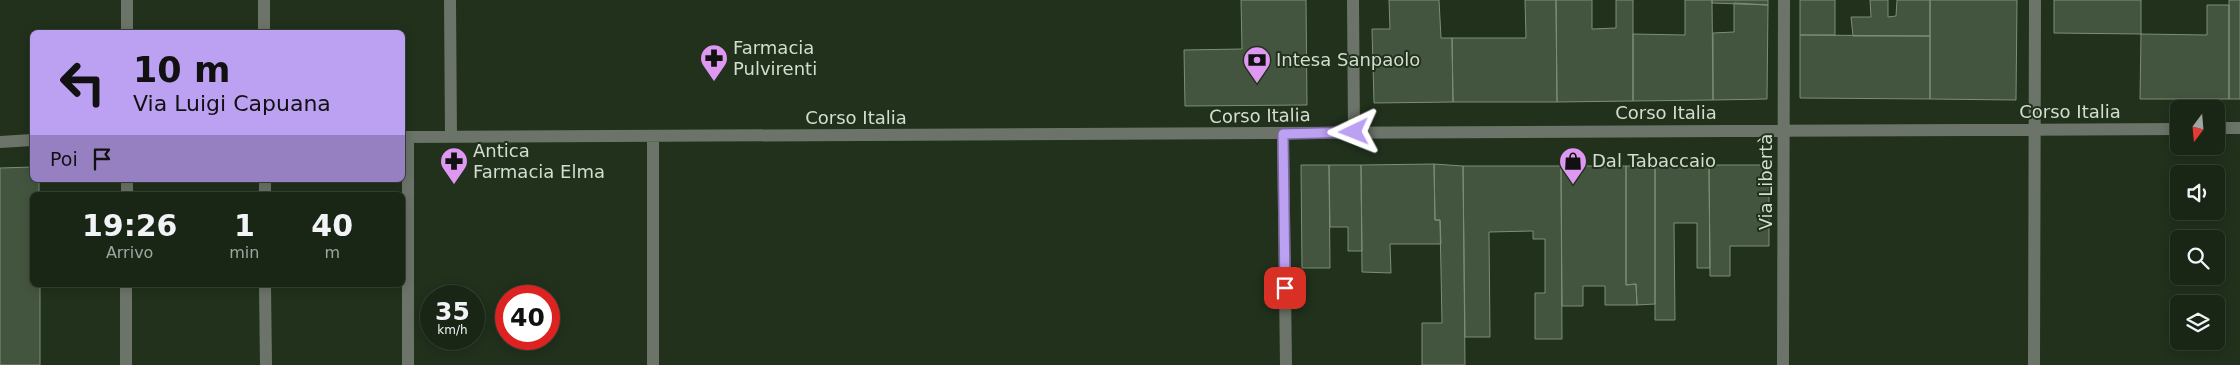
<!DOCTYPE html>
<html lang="it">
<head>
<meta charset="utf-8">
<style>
	:root { --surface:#192515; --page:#222d1e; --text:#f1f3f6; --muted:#9fa5a0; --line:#374234 }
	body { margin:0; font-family:"DejaVu Sans",sans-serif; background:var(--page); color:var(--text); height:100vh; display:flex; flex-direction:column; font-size:19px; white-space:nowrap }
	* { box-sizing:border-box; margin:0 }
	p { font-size:16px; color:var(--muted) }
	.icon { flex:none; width:28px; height:28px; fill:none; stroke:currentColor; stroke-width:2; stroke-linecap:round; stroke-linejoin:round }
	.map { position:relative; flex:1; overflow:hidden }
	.drawer { position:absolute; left:30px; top:192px; width:375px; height:95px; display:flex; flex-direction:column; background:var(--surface); border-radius:8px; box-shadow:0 2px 12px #0003,0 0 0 1px var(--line) }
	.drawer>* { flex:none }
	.top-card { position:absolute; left:30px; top:30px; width:375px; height:152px; border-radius:8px; box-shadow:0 2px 12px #0003,0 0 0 1px var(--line); background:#bca0f2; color:#111; overflow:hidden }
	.needle { width:32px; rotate:196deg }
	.controls { position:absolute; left:2170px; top:100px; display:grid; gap:10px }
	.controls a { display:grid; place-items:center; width:55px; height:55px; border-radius:8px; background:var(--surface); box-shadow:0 2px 12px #0003,0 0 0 1px var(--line); font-size:25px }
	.speed { position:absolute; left:420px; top:285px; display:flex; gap:10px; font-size:25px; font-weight:700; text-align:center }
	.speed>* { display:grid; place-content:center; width:65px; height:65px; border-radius:50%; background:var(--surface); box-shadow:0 2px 12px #0003,0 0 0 1px var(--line); line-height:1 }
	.speed small { font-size:12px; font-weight:400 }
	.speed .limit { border:8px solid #d22; background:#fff; color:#111 }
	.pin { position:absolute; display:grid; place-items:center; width:42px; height:42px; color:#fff; margin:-21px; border-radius:10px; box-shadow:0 2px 8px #0006 }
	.me { position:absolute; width:55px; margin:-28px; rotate:268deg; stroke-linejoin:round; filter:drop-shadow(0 0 4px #0008) }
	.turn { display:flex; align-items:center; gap:18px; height:105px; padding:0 20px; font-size:22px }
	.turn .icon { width:65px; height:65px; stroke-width:2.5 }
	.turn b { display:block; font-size:35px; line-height:42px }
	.then { display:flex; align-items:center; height:48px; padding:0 20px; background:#0003; gap:10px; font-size:19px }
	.eta { display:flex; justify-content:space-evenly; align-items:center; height:85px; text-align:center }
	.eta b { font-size:30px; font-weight:600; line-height:35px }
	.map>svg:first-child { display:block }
	.building { fill:#44553f; stroke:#7c8f76 }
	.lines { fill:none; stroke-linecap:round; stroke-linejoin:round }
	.minor { stroke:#6c746a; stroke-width:12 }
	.route-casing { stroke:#7a689d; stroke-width:12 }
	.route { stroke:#bca0f2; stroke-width:9 }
	.labels { text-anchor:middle; stroke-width:4; stroke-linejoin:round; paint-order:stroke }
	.poi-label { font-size:18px; fill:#d3ddd0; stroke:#21311c; text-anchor:start }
	.street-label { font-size:18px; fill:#d3ddd0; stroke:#21311c }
</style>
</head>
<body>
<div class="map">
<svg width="2240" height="365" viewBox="0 0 2240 365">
	<rect width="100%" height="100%" fill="#21311c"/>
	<!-- building -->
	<path class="building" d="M1241 0H1306L1307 105 1185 106 1184 50 1242 49Z
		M1389 0H1439L1441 38H1452L1453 102 1374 103 1372 29H1390Z
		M1525 0H1556L1557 102H1453L1452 38H1526Z
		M1556 0H1592V29L1616 28V0H1633V101L1557 102Z
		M1685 0H1712L1713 100 1633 101V34L1685 35Z
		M1712 0H1768V5L1712 3Z
		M1800 0H1835V35H1800Z
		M1870 0H1888V17L1896 16 1897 0H1930V36H1853L1851 17H1871Z
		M1930 0H2017L2016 100 1930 99Z
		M2054 0H2141V34L2054 33Z
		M2229 0H2240V99H2229Z
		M1734 3 1768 5 1767 99 1713 100V33L1734 32Z
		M2207 5H2229V99H2140L2141 34 2207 35Z
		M1800 35 1930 36V99L1800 98Z
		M1434 164 1463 166 1465 365H1422V323H1442L1440 220H1435Z
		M1434 164 1435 220H1440L1441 244H1390L1391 273 1362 272 1361 165Z
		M1301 165H1329L1330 268H1302Z
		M1329 165H1361L1362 251H1348V227H1330Z
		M1709 165 1710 268H1697V223H1674L1675 320H1655V166Z
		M1709 165H1769V246H1730V276H1710Z
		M1463 166H1561L1562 339H1535V293H1545V239H1533V231L1489 232 1490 337H1465Z
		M1561 166H1626V285L1636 284 1637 305H1605V286H1583V306H1562Z
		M1626 166H1655V304L1637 305 1636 284 1626 285Z
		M32 167V180H39V195H32V285H40V365H0V168Z"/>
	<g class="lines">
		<!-- minor -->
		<path class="minor" d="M264 0V32
			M450 0 451 137
			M1353 0 1354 132
			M127 32V0
			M2216 128H2240
			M1283 134 1286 365
			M402 137 2179 129
			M0 142 32 140
			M265 180V195
			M127 195V180
			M265 285 266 365
			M126 365V285
			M408 365V138
			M653 365V136
			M1783 365 1784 0
			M2034 365 2035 0"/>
	</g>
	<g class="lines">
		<!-- route casing -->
		<g class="route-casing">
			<path id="route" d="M1285 288 1283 134 1354 132"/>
		</g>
		<!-- route -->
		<use href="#route" class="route"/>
	</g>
	<!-- icons -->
	<defs>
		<g id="pharmacy-pin" transform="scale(1.4375)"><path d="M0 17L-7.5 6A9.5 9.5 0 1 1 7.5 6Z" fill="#df98f2" stroke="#21311c"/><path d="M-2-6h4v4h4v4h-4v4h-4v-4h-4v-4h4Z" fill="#111"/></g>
		<g id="bank-pin" transform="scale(1.4375)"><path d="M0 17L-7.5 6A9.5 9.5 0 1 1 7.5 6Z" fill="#df98f2" stroke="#21311c"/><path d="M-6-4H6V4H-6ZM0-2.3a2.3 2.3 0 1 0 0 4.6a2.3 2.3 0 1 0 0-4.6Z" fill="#111"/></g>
		<g id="shop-pin" transform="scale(1.4375)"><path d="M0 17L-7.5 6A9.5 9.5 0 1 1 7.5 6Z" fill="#df98f2" stroke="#21311c"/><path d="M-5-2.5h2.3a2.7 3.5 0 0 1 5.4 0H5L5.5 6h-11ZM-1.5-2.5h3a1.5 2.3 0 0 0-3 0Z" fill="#111"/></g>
	</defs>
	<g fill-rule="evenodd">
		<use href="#pharmacy-pin" x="714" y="58"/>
		<use href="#bank-pin" x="1257" y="60"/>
		<use href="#pharmacy-pin" x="454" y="161"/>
		<use href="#shop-pin" x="1573" y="161"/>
	</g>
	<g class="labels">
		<!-- poi labels -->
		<g class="poi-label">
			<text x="733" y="54">Farmacia<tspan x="733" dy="21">Pulvirenti</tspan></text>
			<text x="1276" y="66">Intesa Sanpaolo</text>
			<text x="473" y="157">Antica<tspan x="473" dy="21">Farmacia Elma</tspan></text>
			<text x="1592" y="167">Dal Tabaccaio</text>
		</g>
		<!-- street labels -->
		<g class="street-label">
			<text x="2070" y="118">Corso Italia</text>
			<text x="1666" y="119">Corso Italia</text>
			<text transform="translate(1260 116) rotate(-1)" y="6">Corso Italia</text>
			<text x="856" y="124">Corso Italia</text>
			<text transform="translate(1766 182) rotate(-90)" y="6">Via Libertà</text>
		</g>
	</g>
</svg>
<div class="controls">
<a><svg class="needle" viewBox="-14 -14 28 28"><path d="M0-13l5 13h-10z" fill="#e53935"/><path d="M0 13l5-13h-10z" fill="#9fa5a0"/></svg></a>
<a><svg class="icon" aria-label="sound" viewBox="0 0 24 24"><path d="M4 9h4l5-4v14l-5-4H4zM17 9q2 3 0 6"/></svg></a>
<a><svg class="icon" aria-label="search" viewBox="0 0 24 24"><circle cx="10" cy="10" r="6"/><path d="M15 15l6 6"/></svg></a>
<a><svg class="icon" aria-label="layers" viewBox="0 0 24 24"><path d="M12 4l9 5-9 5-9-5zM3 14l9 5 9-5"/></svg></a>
</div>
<div class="speed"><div>35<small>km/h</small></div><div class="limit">40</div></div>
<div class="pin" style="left:1285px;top:288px;background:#d93025"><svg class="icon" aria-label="arrive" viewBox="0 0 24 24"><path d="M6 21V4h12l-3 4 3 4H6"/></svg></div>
<svg class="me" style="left:1354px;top:132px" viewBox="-20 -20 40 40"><path d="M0-17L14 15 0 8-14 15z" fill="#bca0f2" stroke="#fff" stroke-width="4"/></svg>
<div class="top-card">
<div class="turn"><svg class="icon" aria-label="left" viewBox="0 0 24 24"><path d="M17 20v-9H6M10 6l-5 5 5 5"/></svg><div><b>10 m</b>Via Luigi Capuana</div></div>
<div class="then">Poi<svg class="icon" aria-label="arrive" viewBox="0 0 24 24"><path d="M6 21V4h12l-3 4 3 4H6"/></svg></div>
</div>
<section class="drawer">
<div class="eta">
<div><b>19:26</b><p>Arrivo</p></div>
<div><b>1</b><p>min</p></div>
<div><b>40</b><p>m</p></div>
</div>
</section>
</div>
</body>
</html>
